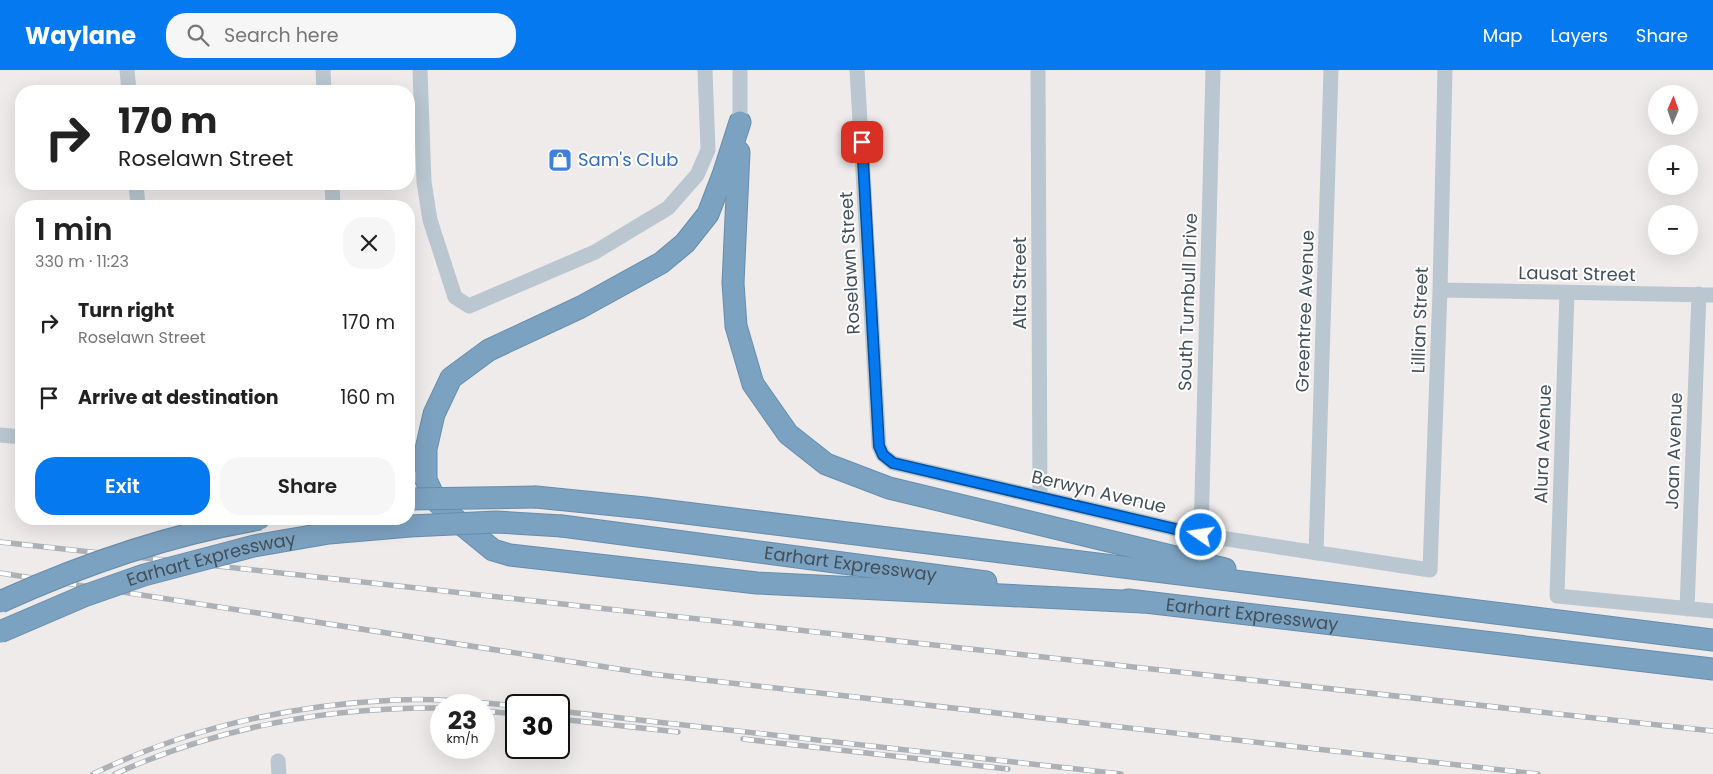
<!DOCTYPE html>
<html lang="en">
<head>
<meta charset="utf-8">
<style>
	:root { --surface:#fff; --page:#f6f6f6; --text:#222; --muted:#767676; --accent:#0579ef }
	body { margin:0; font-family:Poppins,sans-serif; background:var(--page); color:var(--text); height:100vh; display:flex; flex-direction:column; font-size:19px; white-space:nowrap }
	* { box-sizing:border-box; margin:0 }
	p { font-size:16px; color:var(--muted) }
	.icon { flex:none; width:28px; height:28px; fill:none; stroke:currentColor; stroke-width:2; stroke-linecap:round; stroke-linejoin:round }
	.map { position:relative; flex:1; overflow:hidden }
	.drawer { position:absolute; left:15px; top:130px; width:400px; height:325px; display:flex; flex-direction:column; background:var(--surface); border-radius:20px; box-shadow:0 5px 20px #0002 }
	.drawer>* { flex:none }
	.banner { position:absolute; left:15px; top:15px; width:400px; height:105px; border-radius:20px; box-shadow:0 5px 20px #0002; background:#fff; color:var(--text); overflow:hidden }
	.needle { width:32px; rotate:2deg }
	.controls { position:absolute; left:1648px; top:15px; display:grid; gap:10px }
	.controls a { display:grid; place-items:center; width:50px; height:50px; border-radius:50%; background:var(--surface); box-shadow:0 5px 20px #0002; font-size:25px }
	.speed { position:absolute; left:430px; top:624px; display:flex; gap:10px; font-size:25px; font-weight:700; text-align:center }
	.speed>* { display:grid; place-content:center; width:65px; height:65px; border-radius:50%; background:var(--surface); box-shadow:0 5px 20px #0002; line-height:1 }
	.speed small { font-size:12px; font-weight:400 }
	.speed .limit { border:2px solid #111; border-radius:8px; background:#fff; color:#111 }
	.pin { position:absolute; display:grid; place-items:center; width:42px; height:42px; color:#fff; margin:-21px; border-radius:10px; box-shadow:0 2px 8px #0006 }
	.me { position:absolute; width:55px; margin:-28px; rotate:283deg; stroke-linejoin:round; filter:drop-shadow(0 0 4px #0008) }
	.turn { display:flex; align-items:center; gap:18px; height:105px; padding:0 20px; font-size:22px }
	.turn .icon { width:65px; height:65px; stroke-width:2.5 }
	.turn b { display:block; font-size:35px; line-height:42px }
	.round { display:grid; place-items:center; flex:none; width:52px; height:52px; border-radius:20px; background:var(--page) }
	.headline { display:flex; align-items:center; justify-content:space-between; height:85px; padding:0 20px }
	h1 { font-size:30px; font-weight:600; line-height:38px }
	.action { display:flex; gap:10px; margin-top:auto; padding:10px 20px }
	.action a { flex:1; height:58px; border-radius:20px; background:var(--accent); color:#fff; font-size:20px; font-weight:600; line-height:58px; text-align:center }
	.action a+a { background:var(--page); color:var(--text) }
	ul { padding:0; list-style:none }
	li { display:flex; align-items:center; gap:15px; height:75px; padding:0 20px }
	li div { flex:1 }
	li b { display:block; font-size:19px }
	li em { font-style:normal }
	header { display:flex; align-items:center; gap:30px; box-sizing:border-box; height:70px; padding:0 25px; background:var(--accent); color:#fff }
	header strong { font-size:24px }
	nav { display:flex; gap:28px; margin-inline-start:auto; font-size:18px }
	.search { width:350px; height:45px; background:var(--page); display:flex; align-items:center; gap:12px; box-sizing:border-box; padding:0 18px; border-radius:20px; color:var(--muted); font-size:19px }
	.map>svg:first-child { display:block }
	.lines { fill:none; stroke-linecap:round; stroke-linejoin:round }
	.highway-casing { stroke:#678dad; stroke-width:23 }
	.minor { stroke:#bac7d0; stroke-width:15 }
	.highway { stroke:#7ca2c1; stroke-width:21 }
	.rail-casing { stroke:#acb1b7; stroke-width:5.5 }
	.rail { stroke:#fff; stroke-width:4; stroke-dasharray:11; stroke-linecap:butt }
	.highway-bridge-casing { stroke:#678dad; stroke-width:23; stroke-linecap:butt }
	.highway-bridge { stroke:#7ca2c1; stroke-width:21 }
	.route-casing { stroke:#034f9b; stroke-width:12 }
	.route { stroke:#0579ef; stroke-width:9 }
	.labels { text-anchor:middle; stroke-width:4; stroke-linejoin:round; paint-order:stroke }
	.shop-label { font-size:18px; fill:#366cbe; stroke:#fff; text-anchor:start }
	.street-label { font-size:18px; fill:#42505a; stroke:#fff }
</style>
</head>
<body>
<header>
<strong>Waylane</strong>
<div class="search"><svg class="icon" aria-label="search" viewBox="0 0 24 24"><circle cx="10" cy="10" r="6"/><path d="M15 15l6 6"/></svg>Search here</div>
<nav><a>Map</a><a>Layers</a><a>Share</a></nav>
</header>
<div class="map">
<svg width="1713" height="704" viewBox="0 0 1713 704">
	<rect width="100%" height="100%" fill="#efebeb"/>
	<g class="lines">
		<!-- highway casing -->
		<g class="highway-casing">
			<g id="highway">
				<path d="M740 52 723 105 708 144 685 173 661 193 581 237 489 280 451 308 434 344 426 379V410L436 431 455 449 493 480 510 485 757 513 1142 532"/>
				<path d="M739 82 733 213 736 256 753 314 788 364 826 394 889 418 1225 499"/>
				<path d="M536 427 645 438 1713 570"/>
				<path id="s1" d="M562 456 986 512"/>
				<path id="s2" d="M1128 530 1713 599"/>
			</g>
		</g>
		<!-- minor -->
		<path class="minor" d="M127 0 129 21
			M323 0 324 21
			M420 0 424 112 430 150 455 227 469 236 595 182 668 138 697 105 708 80 705 0
			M857 0 879 376 883 385 893 393 1201 465 1430 500 1440 220 1445 0
			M1038 0 1040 427
			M740 52V0
			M136 114 138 136
			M332 114 333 136
			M1440 220 1713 225
			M1567 223 1557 526 1713 541
			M0 365 21 367
			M409 407H410
			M1201 465 1213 0
			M1316 483 1331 0
			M1687 539 1699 224
			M278 691 279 704"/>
		<!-- highway -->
		<use href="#highway" class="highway"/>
		<!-- rail casing -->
		<g class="rail-casing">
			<path id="rail" d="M0 472 1713 661
				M0 503 651 604 1538 704
				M484 641 516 644
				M559 641 1121 704
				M559 649 678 662
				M743 669 1008 699
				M93 704C187 658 291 635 396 630 436 628 476 632 516 636
				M115 704C218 657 328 637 441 638"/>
		</g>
		<!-- rail -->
		<use href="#rail" class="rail"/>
		<!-- highway-bridge casing -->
		<g class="highway-bridge-casing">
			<g id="highway-bridge">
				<path d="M409 429 536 427"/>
				<path d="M0 532C81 495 173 464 260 449"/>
				<path id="s3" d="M0 562 84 526 144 505 254 476 329 463 410 456 496 452 562 456"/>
			</g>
		</g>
		<!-- highway-bridge -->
		<use href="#highway-bridge" class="highway-bridge"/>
	</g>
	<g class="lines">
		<!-- route casing -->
		<g class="route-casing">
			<path id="route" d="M862 72 879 376 883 385 893 393 1201 465"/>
		</g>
		<!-- route -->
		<use href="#route" class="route"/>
	</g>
	<!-- icons -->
	<defs>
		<g id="shop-square" transform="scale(1.25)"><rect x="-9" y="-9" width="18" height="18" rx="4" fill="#3f7fe0" stroke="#fff"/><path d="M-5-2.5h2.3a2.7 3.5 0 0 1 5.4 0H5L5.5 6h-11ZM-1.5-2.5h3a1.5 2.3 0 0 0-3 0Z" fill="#fff"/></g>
	</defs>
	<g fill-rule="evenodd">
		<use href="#shop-square" x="560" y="90"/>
	</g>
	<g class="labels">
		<!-- shop labels -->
		<g class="shop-label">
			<text x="578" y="96">Sam's Club</text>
		</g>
		<!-- street labels -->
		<g class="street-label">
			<text transform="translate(850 193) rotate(-93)" y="6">Roselawn Street</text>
			<text transform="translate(1577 204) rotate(1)" y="6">Lausat Street</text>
			<text transform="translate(1020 213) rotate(-90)" y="6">Alta Street</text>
			<text transform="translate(1188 232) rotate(-88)" y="6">South Turnbull Drive</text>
			<text transform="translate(1305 241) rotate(-88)" y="6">Greentree Avenue</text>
			<text transform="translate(1420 250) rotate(-88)" y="6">Lillian Street</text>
			<text transform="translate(1543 374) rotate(-88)" y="6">Alura Avenue</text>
			<text transform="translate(1674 381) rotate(-88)" y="6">Joan Avenue</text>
			<text transform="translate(1099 422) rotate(13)" y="6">Berwyn Avenue</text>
			<text dy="6" stroke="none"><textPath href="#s3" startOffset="224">Earhart Expressway</textPath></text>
			<text dy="6" stroke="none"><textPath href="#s1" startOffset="291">Earhart Expressway</textPath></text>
			<text dy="6" stroke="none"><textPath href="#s2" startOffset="125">Earhart Expressway</textPath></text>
		</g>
	</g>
</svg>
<div class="controls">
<a><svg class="needle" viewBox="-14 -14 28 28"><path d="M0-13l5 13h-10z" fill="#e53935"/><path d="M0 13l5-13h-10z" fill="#767676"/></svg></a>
<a>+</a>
<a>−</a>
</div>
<div class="speed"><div>23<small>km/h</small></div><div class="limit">30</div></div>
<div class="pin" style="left:862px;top:72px;background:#d93025"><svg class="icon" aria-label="arrive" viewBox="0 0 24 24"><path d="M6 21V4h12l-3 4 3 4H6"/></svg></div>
<svg class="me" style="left:1201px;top:465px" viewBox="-20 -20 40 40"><circle r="17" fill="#0579ef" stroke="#fff" stroke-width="3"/><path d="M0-11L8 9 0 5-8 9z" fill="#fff"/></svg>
<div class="banner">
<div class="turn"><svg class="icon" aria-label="right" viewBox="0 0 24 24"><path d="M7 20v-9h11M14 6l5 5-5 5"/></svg><div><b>170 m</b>Roselawn Street</div></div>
</div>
<section class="drawer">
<div class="headline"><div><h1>1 min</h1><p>330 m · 11:23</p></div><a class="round"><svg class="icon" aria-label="close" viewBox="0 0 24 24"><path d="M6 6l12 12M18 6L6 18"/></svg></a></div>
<ul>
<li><svg class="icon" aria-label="right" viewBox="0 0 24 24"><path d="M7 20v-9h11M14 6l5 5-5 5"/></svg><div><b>Turn right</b><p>Roselawn Street</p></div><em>170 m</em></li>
<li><svg class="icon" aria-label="arrive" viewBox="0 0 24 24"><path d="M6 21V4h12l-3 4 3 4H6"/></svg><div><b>Arrive at destination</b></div><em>160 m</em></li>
</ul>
<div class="action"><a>Exit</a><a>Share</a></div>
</section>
</div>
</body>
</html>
